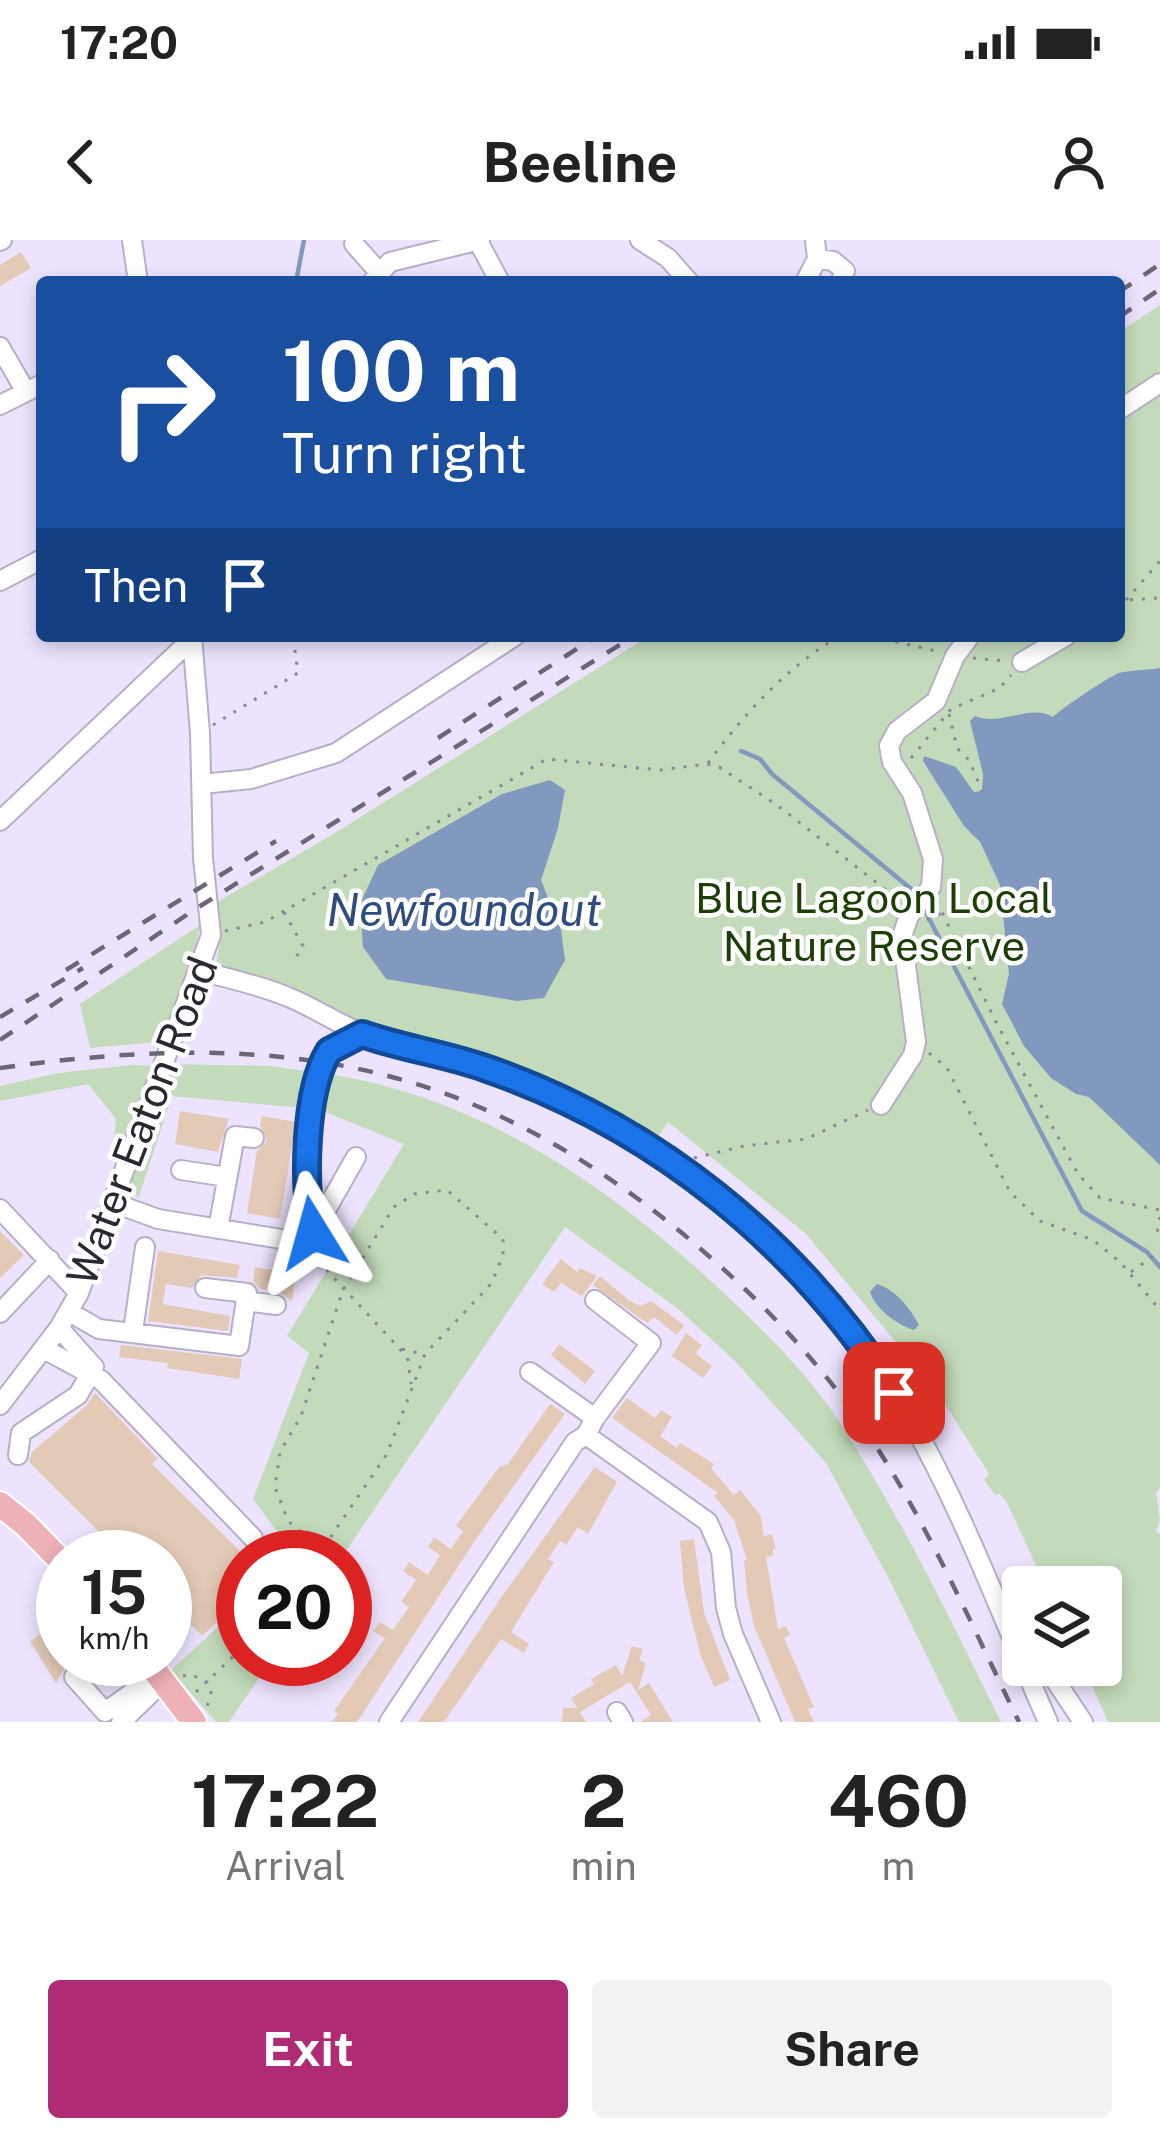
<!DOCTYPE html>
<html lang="en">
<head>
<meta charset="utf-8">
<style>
	:root { --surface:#fff; --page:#f2f2f2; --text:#222; --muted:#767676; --accent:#af2b74 }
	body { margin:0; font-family:"Public Sans",sans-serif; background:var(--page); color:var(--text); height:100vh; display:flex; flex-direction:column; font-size:45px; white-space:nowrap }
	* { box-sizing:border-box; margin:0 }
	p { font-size:39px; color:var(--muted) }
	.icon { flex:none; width:66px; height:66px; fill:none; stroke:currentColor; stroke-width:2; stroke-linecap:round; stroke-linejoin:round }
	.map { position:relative; height:1482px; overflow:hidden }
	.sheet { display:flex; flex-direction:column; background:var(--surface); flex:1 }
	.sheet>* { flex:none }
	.banner { position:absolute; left:36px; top:36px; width:1089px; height:366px; border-radius:12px; box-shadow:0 6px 18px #0003; background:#1a4fa0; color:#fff; overflow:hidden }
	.controls { position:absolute; left:1002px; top:1326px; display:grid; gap:24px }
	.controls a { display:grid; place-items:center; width:120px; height:120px; border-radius:12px; background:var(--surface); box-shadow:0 6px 18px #0003; font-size:60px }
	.speed { position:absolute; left:36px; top:1290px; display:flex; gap:24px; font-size:60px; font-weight:700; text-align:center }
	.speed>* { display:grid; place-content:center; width:156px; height:156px; border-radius:50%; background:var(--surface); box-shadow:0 6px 18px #0003; line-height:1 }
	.speed small { font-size:30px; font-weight:400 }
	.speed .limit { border:18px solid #d22; background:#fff; color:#111 }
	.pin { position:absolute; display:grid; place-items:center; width:102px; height:102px; color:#fff; margin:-51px; border-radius:24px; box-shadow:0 6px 18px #0006 }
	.me { position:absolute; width:132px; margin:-66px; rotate:352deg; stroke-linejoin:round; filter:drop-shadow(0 0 9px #0008) }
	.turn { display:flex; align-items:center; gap:42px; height:252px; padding:0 48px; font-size:54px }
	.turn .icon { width:156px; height:156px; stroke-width:2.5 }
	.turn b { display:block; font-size:84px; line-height:102px }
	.then { display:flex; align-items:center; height:114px; padding:0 48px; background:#0003; gap:24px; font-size:45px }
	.eta { display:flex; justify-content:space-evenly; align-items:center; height:204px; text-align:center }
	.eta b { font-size:72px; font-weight:700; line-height:84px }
	.cta { display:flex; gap:24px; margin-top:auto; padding:24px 48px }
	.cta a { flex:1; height:138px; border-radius:12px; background:var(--accent); color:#fff; font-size:48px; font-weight:700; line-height:138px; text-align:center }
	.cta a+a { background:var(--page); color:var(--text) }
	.status { display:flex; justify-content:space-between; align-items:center; height:84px; padding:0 60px; background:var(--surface); direction:ltr }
	.status svg { height:33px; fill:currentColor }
	header { display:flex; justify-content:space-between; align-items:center; height:156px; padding:0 48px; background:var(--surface); font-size:54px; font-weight:700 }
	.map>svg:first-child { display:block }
	.green { fill:#c3dbba }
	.water { fill:#8198bf }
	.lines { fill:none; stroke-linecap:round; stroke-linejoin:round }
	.stream { stroke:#8198bf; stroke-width:4.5 }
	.building { fill:#e3cab7 }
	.minor-casing { stroke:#b8aec8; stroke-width:22 }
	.major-casing { stroke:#fff; stroke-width:28 }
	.path { stroke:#8e879a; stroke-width:3; stroke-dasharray:3 9; stroke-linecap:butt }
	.minor { stroke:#fff; stroke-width:18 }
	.major { stroke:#eeb1b7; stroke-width:24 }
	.rail { stroke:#6c6676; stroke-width:4.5; stroke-dasharray:15 15; stroke-linecap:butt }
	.route-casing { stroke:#114b97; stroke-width:30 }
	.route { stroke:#1a73e8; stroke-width:21 }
	.labels { text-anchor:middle; stroke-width:9; stroke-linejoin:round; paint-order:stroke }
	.park-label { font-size:42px; fill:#1b3f05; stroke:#fff }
	.street-label { font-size:42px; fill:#2b2832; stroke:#fff }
	.water-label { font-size:45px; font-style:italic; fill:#2f4c80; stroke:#fff }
</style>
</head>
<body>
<div class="status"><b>17:20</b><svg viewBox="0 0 49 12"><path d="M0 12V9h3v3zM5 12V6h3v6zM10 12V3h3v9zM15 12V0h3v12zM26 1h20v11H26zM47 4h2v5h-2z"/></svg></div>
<header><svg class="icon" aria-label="back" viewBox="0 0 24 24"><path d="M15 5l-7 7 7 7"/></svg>Beeline<svg class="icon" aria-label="person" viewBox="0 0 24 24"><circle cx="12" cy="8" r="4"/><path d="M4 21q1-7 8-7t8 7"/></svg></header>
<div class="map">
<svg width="1160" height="1482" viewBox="0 0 1160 1482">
	<rect width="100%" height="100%" fill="#ede3fe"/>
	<!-- green -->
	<path class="green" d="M1160 65V1248L1156 1253 1160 1280 1156 1291 1160 1294V1482H1108L1083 1425H1101V1347H1046L1007 1263 1000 1254 995 1255 984 1240 989 1234 938 1153 806 994 668 882 656 900 371 788 286 744 222 729 216 724 222 690 215 681 212 665 335 593 649 396H1119V92Z
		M200 685 190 738 170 801 90 808 80 764Z
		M170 824 270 826 313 832 303 868 172 856 138 959 131 938Z
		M132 825 158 826 123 920 113 908 116 879 88 844 0 861V846L58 833Z
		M328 834C484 858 615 950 727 1056 766 1093 807 1133 837 1178 900 1275 950 1378 1001 1482H959L889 1339 826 1223 735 1121 677 1068 565 987 342 1317H296L253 1259 309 1113 287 1096 404 904 320 870Z
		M243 1364V1419H272L229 1482H216L171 1430Z"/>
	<!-- water -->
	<path class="water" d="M1160 428V925L1089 857 1076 854 1051 838 1024 806 1002 764 1009 734 1000 645 980 602 964 586 923 521 924 516 956 527 974 552 982 551 983 534 970 481 975 476C1000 487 1030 463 1053 477 1058 471 1111 435 1119 433 1132 430 1147 430 1160 428Z
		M550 540 565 550 558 588 541 640 561 690 565 720 544 758 517 761 386 739 363 707 360 664 378 625 502 554Z
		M877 1044C896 1050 910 1068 919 1085L914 1090C898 1085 876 1070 870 1052Z"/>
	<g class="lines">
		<!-- stream -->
		<path class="stream" d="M296 42 304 0
			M741 511 760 519 772 534 916 653
			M924 669 1082 971 1147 1012 1160 1027"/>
	</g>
	<!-- building -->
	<path class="building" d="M21 12 31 28 0 46V25Z
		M180 871 229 879 218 912 175 904Z
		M262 876 296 882 280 979 247 973 257 911 267 901 260 886Z
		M0 991 24 1015 0 1038Z
		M158 1011 240 1025 237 1038 201 1035 192 1048 166 1044 163 1064 230 1076 228 1091 148 1081Z
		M561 1019 577 1032 580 1028 597 1036 582 1056 561 1043 554 1052 542 1044Z
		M255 1027 296 1034 292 1061 279 1052 260 1049 253 1041Z
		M600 1036 630 1061 641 1066 651 1061 684 1085 677 1095 654 1077 647 1083 593 1045Z
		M686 1093 702 1105 696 1114 712 1126 703 1138 672 1116Z
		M559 1104 595 1131 585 1144 551 1115Z
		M121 1105 242 1119 239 1139 167 1128 168 1123 119 1117Z
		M95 1153 158 1219 152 1224 243 1314V1357L202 1396 165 1358V1317H124L29 1222 32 1212 86 1166Z
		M627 1158 655 1178 661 1170 672 1177 660 1196 677 1208 680 1203 714 1224 711 1228 734 1255 740 1250 761 1276 764 1296 772 1294 776 1309H773V1316L766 1317 778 1389 786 1386 790 1395 784 1398 814 1467 808 1469 814 1482H795L754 1386 747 1353 744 1320H747L734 1280 714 1256 718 1253 612 1178Z
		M550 1164 565 1174 476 1299 361 1476 357 1482H332L338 1474 334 1471 385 1398 373 1391 380 1382 393 1390 409 1367 401 1362 416 1340 403 1331 409 1322 428 1335 440 1315 428 1307 434 1297 451 1309 463 1291 456 1286 499 1227 508 1224Z
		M595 1227 617 1242 588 1294 578 1287 566 1305 560 1301 548 1319 554 1322 511 1392 529 1404 524 1413 501 1399 444 1482H418L500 1359Z
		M694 1299 704 1372 730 1440 714 1447 700 1414 684 1348 680 1301Z
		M40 1395 46 1405 59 1412 63 1410V1419H92L81 1426H66L56 1443 30 1401Z
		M632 1406 643 1409 639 1420 646 1423 638 1450 649 1443 673 1482H640L651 1475 630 1442 580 1472 586 1482H562L563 1468H577L571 1458 594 1444 591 1439 616 1425 622 1436Z
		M98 1419H121L134 1435 119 1445Z"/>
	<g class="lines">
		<!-- minor casing -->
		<g class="minor-casing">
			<path id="minor" d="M132 0 138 42
				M640 0 668 18 689 42
				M0 1 2 0
				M478 1 500 42
				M354 4 378 31
				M817 19 833 21 845 31 840 42
				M372 42 390 22 480 0
				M805 42 817 19 815 0
				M0 107 26 152
				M0 165 42 144
				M1119 170 1160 143
				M0 341 42 319
				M1022 422 1066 396
				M202 544 251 539 336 513 515 396
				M0 581 192 399
				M201 731C230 739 260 745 288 757 318 769 346 790 378 799 436 817 494 829 551 853 701 917 828 1037 909 1177 964 1273 1003 1380 1048 1482
				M881 865 913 815 916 802 902 696 909 676 931 647 933 619 912 553 892 522 889 506 897 491 936 461 955 416 970 396
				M181 930 227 937
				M114 963 158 979 300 1002 313 993 356 917
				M0 969 79 1053
				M218 989 235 896 254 898
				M313 993 304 936 309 886 324 819 335 806 362 794
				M246 1061 276 1065
				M69 1072 99 1089 239 1106 247 1053 205 1048
				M0 1073 50 1020
				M133 1091 145 1007
				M44 1109 101 1140 253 1298
				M530 1132 595 1178
				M0 1165 59 1088 79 1053 211 695 203 618 200 493 192 396
				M586 1195 595 1178 651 1103 595 1060
				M18 1215 21 1193 78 1155 94 1127 59 1088
				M53 1394 63 1388
				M1045 1425 1083 1482
				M74 1437 105 1472 158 1434
				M617 1472 623 1482
				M121 1482 156 1448
				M389 1482 575 1202 586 1195 708 1282 721 1312 726 1368 733 1394 771 1482"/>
		</g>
		<!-- major casing -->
		<g class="major-casing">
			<path id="major" d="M0 1264 26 1285 63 1323
				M146 1419 194 1482"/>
		</g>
		<!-- path -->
		<path class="path" d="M1126 360 1160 321
			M1119 364 1126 360 1160 358
			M872 396 940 412
			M973 418 1005 421
			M949 474 957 508 969 520 983 553
			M213 485 298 433 293 396
			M911 518 951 469 1000 448 1011 435
			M708 523C744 474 786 428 839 396
			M937 662 996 782 1078 934 1100 958 1160 970
			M284 672 303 706 294 721
			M927 680 942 673
			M225 691 265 682 547 519 660 530 707 524 719 527 777 565 899 660
			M929 813 947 828 1010 952 1040 981 1093 1000 1120 1022 1160 1070
			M694 918 744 906 806 899 868 870
			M1160 977 1157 993 1160 997
			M310 1012 400 1109 408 1120 411 1144
			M1131 1032 1160 1011
			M402 1109 422 1114
			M317 1317 387 1214 425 1114 492 1043 503 1014V999L447 950 414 954 394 967 343 1050 301 1176 280 1212 275 1247 288 1281 321 1309
			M183 1436 190 1434 207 1442 211 1453 206 1470
			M196 1452 243 1407"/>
		<!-- minor -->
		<use href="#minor" class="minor"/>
		<!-- major -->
		<use href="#major" class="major"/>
		<!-- rail -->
		<path class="rail" d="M1119 52 1160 24
			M1119 77 1160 49
			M438 498 597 396
			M66 730 276 601
			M0 777 83 728
			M0 800 197 668 634 396
			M0 828C272 790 464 815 682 993 749 1049 812 1112 862 1185 925 1277 970 1382 1019 1482"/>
	</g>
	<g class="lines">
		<!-- route casing -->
		<g class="route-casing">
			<path id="route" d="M313 993C303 946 304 852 329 811L362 794C402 808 445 814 485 828 656 887 797 1002 894 1153"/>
		</g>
		<!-- route -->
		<use href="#route" class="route"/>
	</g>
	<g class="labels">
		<!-- park labels -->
		<g class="park-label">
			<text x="874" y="673">Blue Lagoon Local<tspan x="874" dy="48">Nature Reserve</tspan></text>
		</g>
		<!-- street labels -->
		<g class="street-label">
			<text transform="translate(142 881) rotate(-69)" y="15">Water Eaton Road</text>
		</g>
		<!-- water labels -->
		<g class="water-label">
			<text x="464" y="686">Newfoundout</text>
		</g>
	</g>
</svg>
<div class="controls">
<a><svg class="icon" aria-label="layers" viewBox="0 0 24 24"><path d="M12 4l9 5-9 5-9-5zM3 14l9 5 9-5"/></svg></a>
</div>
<div class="speed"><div>15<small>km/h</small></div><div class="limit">20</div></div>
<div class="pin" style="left:894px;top:1153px;background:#d93025"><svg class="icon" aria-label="arrive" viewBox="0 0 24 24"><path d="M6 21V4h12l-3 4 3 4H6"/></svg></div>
<svg class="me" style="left:313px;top:993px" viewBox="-20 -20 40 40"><path d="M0-17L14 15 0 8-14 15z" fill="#1a73e8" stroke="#fff" stroke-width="4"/></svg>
<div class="banner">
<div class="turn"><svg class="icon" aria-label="right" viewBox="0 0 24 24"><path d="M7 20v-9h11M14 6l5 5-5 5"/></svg><div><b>100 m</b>Turn right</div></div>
<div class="then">Then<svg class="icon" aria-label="arrive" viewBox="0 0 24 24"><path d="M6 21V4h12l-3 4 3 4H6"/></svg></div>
</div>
</div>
<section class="sheet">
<div class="eta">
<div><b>17:22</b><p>Arrival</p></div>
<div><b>2</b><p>min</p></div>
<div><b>460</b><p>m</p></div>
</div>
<div class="cta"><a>Exit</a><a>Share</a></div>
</section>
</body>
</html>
